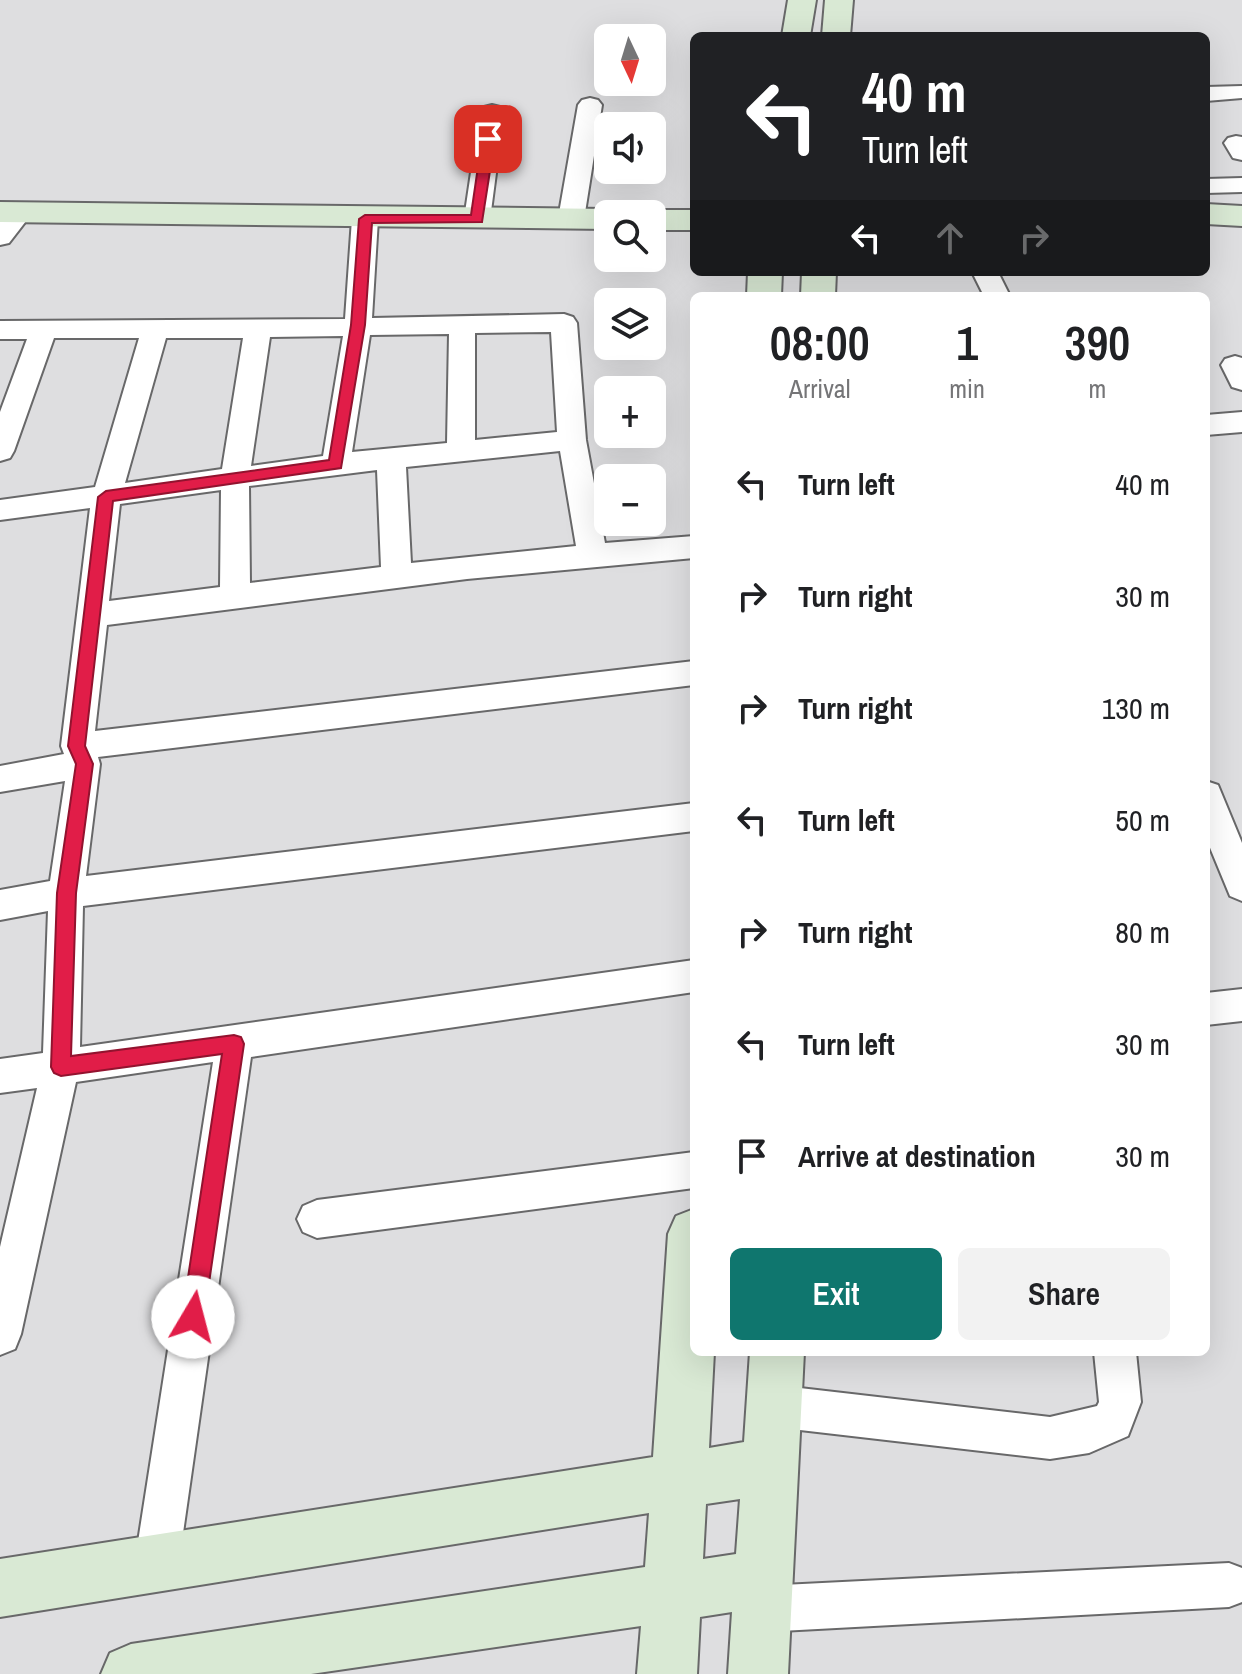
<!DOCTYPE html>
<html lang="en">
<head>
<meta charset="utf-8">
<style>
	:root { --surface:#fff; --page:#f2f2f2; --text:#202124; --muted:#757577; --accent:#0f766e }
	body { margin:0; font-family:"Archivo Narrow",sans-serif; background:var(--page); color:var(--text); height:100vh; display:flex; flex-direction:column; font-size:30px; white-space:nowrap }
	* { box-sizing:border-box; margin:0 }
	p { font-size:26px; color:var(--muted) }
	.icon { flex:none; width:44px; height:44px; fill:none; stroke:currentColor; stroke-width:2; stroke-linecap:round; stroke-linejoin:round }
	.map { position:relative; flex:1; overflow:hidden }
	.side { position:absolute; left:690px; top:292px; width:520px; height:1064px; display:flex; flex-direction:column; background:var(--surface); border-radius:12px; box-shadow:0 8px 32px #0002 }
	.side>* { flex:none }
	.top-card { position:absolute; left:690px; top:32px; width:520px; height:244px; border-radius:12px; box-shadow:0 8px 32px #0002; background:#202124; color:#fff; overflow:hidden }
	.needle { width:52px; rotate:176deg }
	.tools { position:absolute; left:594px; top:24px; display:grid; gap:16px }
	.tools a { display:grid; place-items:center; width:72px; height:72px; border-radius:12px; background:var(--surface); box-shadow:0 8px 32px #0002; font-size:40px }
	.pin { position:absolute; display:grid; place-items:center; width:68px; height:68px; color:#fff; margin:-34px; border-radius:16px; box-shadow:0 4px 12px #0006 }
	.me { position:absolute; width:88px; margin:-44px; rotate:8deg; stroke-linejoin:round; filter:drop-shadow(0 0 6px #0008) }
	.turn { display:flex; align-items:center; gap:28px; height:168px; padding:0 40px; font-size:36px }
	.turn .icon { width:104px; height:104px; stroke-width:2.5 }
	.turn b { display:block; font-size:56px; line-height:68px }
	.lanes { display:flex; align-items:center; height:76px; padding:0 40px; background:#0003; justify-content:center; gap:40px; direction:ltr }
	.lanes .off { opacity:.35 }
	.eta { display:flex; justify-content:space-evenly; align-items:center; height:136px; text-align:center }
	.eta b { font-size:48px; font-weight:600; line-height:56px }
	.primary-button { display:flex; gap:16px; margin-top:auto; padding:16px 40px }
	.primary-button a { flex:1; height:92px; border-radius:12px; background:var(--accent); color:#fff; font-size:32px; font-weight:600; line-height:92px; text-align:center }
	.primary-button a+a { background:var(--page); color:var(--text) }
	ul { padding:0; list-style:none }
	li { display:flex; align-items:center; gap:24px; height:112px; padding:0 40px }
	li div { flex:1 }
	li b { display:block; font-size:30px }
	li em { font-style:normal }
	.map>svg:first-child { display:block }
	.lines { fill:none; stroke-linecap:round; stroke-linejoin:round }
	.street-casing { stroke:#686869; stroke-width:4 }
	.secondary-casing { stroke:#686869; stroke-width:4 }
	.street { fill:#fff; fill-rule:evenodd }
	.secondary { fill:#d9e9d4; fill-rule:evenodd }
	.route { fill:#e11d48; stroke:#92132f; stroke-width:2 }
</style>
</head>
<body>
<div class="map">
<svg width="1242" height="1674" viewBox="0 0 1242 1674">
	<rect width="100%" height="100%" fill="#dedee0"/>
	<g class="lines">
		<!-- street casing -->
		<g class="street-casing">
			<path id="street" d="M1242 86V98L1206 101V87Z
				M590 98 598 100 602 105 584 219 580 224H562L558 219 578 105 582 100Z
				M492 105 500 107 504 112 490 219 486 224H468L464 219 480 112 484 107Z
				M1236 136 1242 137V160L1233 158 1224 143 1228 138Z
				M1242 178V192L1206 193V179Z
				M21 204 30 207 33 212 9 243 0 245V221L12 207Z
				M365 211 374 214 378 219 372 318 564 314 573 317 577 323 586 440 605 543 694 536V558L467 579 107 625 95 731 694 661V685L98 757 100 764 86 876 694 803V831L83 906 80 1047 694 960V992L251 1057 179 1561 173 1577 157 1583 141 1577 135 1561 213 1062 76 1082 21 1334 15 1349 0 1355V1247L37 1088 0 1093V1059L43 1053 48 911 0 920V890L50 881 65 781 0 792V766L64 754 61 746 90 508 0 520V500L95 487 139 338H54L14 451 10 458 0 461V412L27 339H0V321L345 319 352 219 356 214ZM551 332 557 432 475 440V333ZM449 334 447 443 352 452 370 335ZM343 336 323 456 251 466 270 337ZM166 338H243L222 469 125 483ZM560 451 576 546 411 563 406 467ZM377 470 381 567 250 583 249 486ZM221 490 220 587 109 601 120 504Z
				M972 272H998L1010 296H984Z
				M1235 356 1242 358V390L1232 387 1221 365 1225 359Z
				M1242 412V432L1206 435V415Z
				M1206 781 1218 785 1242 843V901L1230 896 1206 838Z
				M1242 989V1021L1206 1025V993Z
				M694 1152V1188L317 1238 303 1232 297 1219 303 1206 317 1200Z
				M1094 1352H1136L1141 1402 1128 1436 1089 1453 1050 1459 774 1427 759 1421 753 1406 759 1391 774 1385 1050 1417 1097 1406 1099 1402Z
				M1229 1563 1242 1568V1602L1229 1607 761 1632 745 1625 738 1609 745 1593 761 1586Z"/>
		</g>
		<!-- secondary casing -->
		<g class="secondary-casing">
			<path id="secondary" d="M788 0H816L810 36H782Z
				M825 0H853L850 36H822Z
				M0 202 608 209 621 214H608V229L0 222Z
				M1206 204 1242 206V226L1206 224Z
				M652 210H694V230H652V214H640Z
				M748 272H782L781 296H747Z
				M802 272H836L835 296H801Z
				M694 1209V1352H714L709 1448 744 1442 750 1352H804L788 1674H728L732 1612 700 1617 697 1674H637L641 1626 311 1674H101L110 1653 131 1644 645 1567 649 1513 0 1617V1559L653 1457 668 1234 676 1216ZM740 1499 736 1554 703 1559 706 1504Z"/>
		</g>
		<!-- street -->
		<use href="#street" class="street"/>
		<!-- secondary -->
		<use href="#secondary" class="secondary"/>
	</g>
	<!-- route -->
	<path class="route" d="M488 135 495 139 482 222 372 223 365 325 341 468 113 501 85 746 93 764 76 893 71 1056 234 1035 241 1037 244 1044 204 1317 201 1325 193 1328 185 1325 182 1317 222 1054 61 1076 54 1073 51 1067 57 893 76 764 68 746 98 497 106 491 329 460 351 325 359 219 365 215H471L482 139Z"/>
</svg>
<div class="tools">
<a><svg class="needle" viewBox="-14 -14 28 28"><path d="M0-13l5 13h-10z" fill="#e53935"/><path d="M0 13l5-13h-10z" fill="#757577"/></svg></a>
<a><svg class="icon" aria-label="sound" viewBox="0 0 24 24"><path d="M4 9h4l5-4v14l-5-4H4zM17 9q2 3 0 6"/></svg></a>
<a><svg class="icon" aria-label="search" viewBox="0 0 24 24"><circle cx="10" cy="10" r="6"/><path d="M15 15l6 6"/></svg></a>
<a><svg class="icon" aria-label="layers" viewBox="0 0 24 24"><path d="M12 4l9 5-9 5-9-5zM3 14l9 5 9-5"/></svg></a>
<a>+</a>
<a>−</a>
</div>
<div class="pin" style="left:488px;top:139px;background:#d93025"><svg class="icon" aria-label="arrive" viewBox="0 0 24 24"><path d="M6 21V4h12l-3 4 3 4H6"/></svg></div>
<svg class="me" style="left:193px;top:1317px" viewBox="-20 -20 40 40"><circle r="19" fill="#fff"/><path d="M0-13L10 11 0 6-10 11z" fill="#e11d48"/></svg>
<div class="top-card">
<div class="turn"><svg class="icon" aria-label="left" viewBox="0 0 24 24"><path d="M17 20v-9H6M10 6l-5 5 5 5"/></svg><div><b>40 m</b>Turn left</div></div>
<div class="lanes"><svg class="icon" aria-label="left" viewBox="0 0 24 24"><path d="M17 20v-9H6M10 6l-5 5 5 5"/></svg><svg class="icon off" aria-label="ahead" viewBox="0 0 24 24"><path d="M12 20V5M6 11l6-6 6 6"/></svg><svg class="icon off" aria-label="right" viewBox="0 0 24 24"><path d="M7 20v-9h11M14 6l5 5-5 5"/></svg></div>
</div>
<section class="side">
<div class="eta">
<div><b>08:00</b><p>Arrival</p></div>
<div><b>1</b><p>min</p></div>
<div><b>390</b><p>m</p></div>
</div>
<ul>
<li><svg class="icon" aria-label="left" viewBox="0 0 24 24"><path d="M17 20v-9H6M10 6l-5 5 5 5"/></svg><div><b>Turn left</b></div><em>40 m</em></li>
<li><svg class="icon" aria-label="right" viewBox="0 0 24 24"><path d="M7 20v-9h11M14 6l5 5-5 5"/></svg><div><b>Turn right</b></div><em>30 m</em></li>
<li><svg class="icon" aria-label="right" viewBox="0 0 24 24"><path d="M7 20v-9h11M14 6l5 5-5 5"/></svg><div><b>Turn right</b></div><em>130 m</em></li>
<li><svg class="icon" aria-label="left" viewBox="0 0 24 24"><path d="M17 20v-9H6M10 6l-5 5 5 5"/></svg><div><b>Turn left</b></div><em>50 m</em></li>
<li><svg class="icon" aria-label="right" viewBox="0 0 24 24"><path d="M7 20v-9h11M14 6l5 5-5 5"/></svg><div><b>Turn right</b></div><em>80 m</em></li>
<li><svg class="icon" aria-label="left" viewBox="0 0 24 24"><path d="M17 20v-9H6M10 6l-5 5 5 5"/></svg><div><b>Turn left</b></div><em>30 m</em></li>
<li><svg class="icon" aria-label="arrive" viewBox="0 0 24 24"><path d="M6 21V4h12l-3 4 3 4H6"/></svg><div><b>Arrive at destination</b></div><em>30 m</em></li>
</ul>
<div class="primary-button"><a>Exit</a><a>Share</a></div>
</section>
</div>
</body>
</html>
